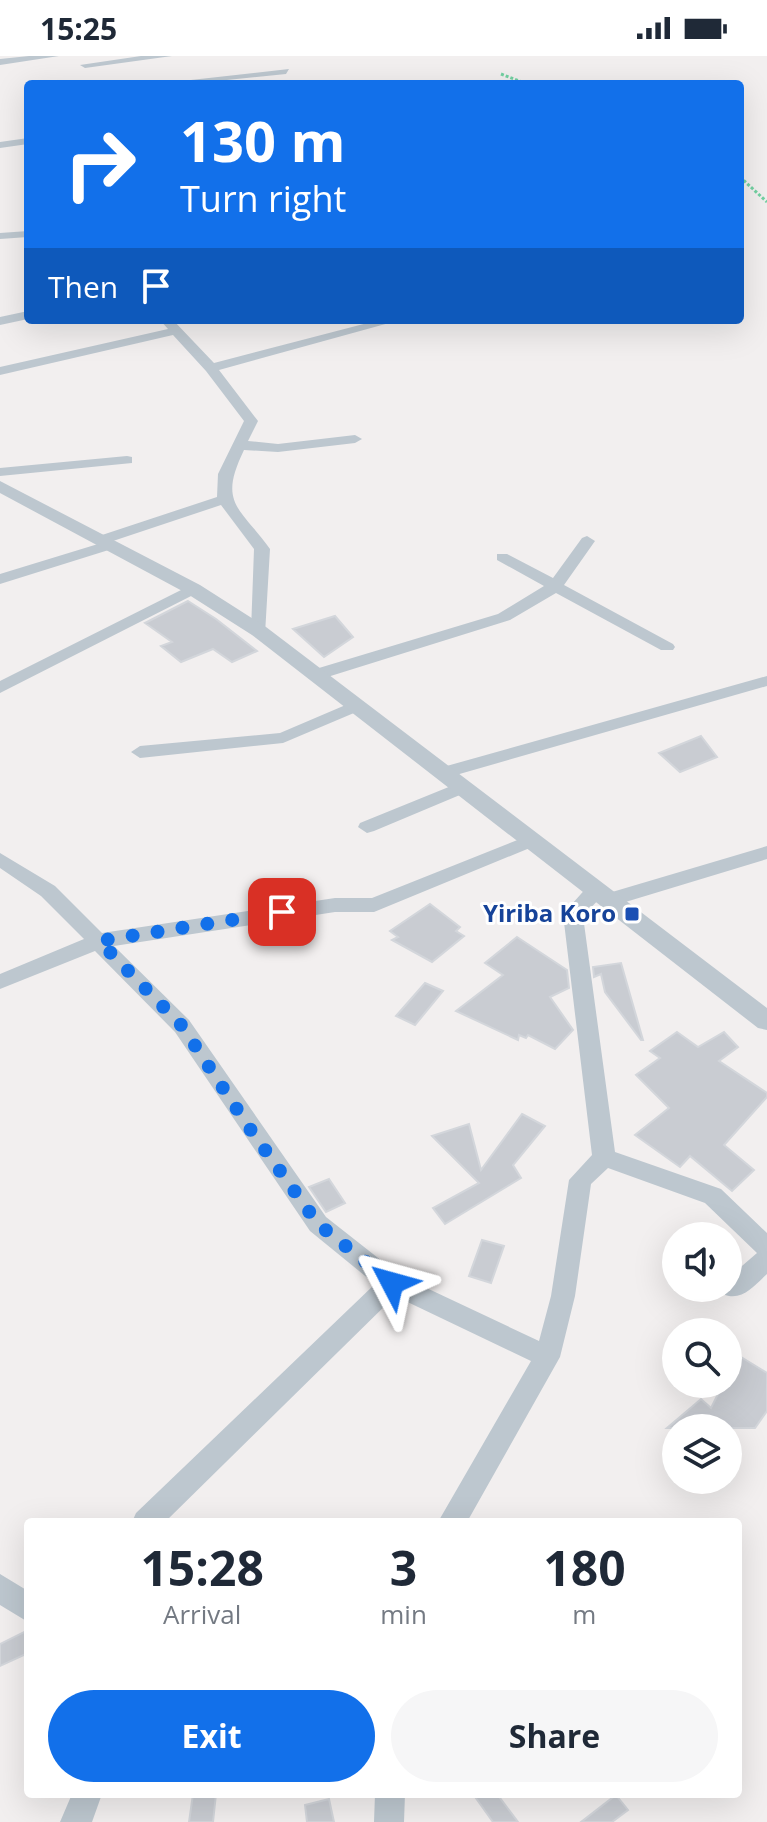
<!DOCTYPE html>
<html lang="en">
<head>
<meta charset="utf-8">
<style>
	:root { --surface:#fff; --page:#f6f6f7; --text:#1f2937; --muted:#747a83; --accent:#1270ea }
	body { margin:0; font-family:"Open Sans",sans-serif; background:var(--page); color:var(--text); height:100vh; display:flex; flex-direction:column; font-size:30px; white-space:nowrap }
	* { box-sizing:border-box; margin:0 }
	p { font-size:26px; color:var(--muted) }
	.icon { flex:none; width:44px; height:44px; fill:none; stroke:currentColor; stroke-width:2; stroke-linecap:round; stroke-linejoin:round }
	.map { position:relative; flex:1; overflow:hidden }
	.panel { position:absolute; left:24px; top:1462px; width:718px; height:280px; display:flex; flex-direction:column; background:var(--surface); border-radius:8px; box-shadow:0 8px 32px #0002 }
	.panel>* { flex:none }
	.guide { position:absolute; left:24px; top:24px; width:720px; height:244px; border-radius:8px; box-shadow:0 8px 32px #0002; background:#1270ea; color:#fff; overflow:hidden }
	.tools { position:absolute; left:662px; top:1166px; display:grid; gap:16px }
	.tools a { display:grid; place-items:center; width:80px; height:80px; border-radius:50%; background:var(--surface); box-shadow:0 8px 32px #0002; font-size:40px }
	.pin { position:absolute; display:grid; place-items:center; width:68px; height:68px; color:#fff; margin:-34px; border-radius:16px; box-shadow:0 4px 12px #0006 }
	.me { position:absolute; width:88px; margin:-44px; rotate:309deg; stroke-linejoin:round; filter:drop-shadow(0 0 6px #0008) }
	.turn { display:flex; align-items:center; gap:28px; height:168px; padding:0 24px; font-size:36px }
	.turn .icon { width:104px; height:104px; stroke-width:2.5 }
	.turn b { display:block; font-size:56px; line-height:68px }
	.then { display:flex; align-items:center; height:76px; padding:0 24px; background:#0003; gap:16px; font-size:30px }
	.eta { display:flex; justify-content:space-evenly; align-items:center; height:136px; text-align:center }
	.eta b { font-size:48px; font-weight:700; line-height:56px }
	.cta { display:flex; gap:16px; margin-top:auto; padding:16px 24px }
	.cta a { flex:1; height:92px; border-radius:48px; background:var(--accent); color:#fff; font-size:32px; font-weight:700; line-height:92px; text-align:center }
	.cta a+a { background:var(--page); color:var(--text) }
	.status { display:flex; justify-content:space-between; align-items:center; height:56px; padding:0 40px; background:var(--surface); direction:ltr }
	.status svg { height:22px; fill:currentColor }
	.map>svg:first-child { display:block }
	.building { fill:#c9ccd2; stroke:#d3d6db; stroke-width:2 }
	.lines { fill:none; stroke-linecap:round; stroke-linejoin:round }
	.path { stroke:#73d1a2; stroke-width:3; stroke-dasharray:3 2; stroke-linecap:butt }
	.minor { fill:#bdc7cf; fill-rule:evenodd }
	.tertiary { fill:#bdc7cf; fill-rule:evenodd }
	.route { stroke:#1270ea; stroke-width:14; stroke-dasharray:0 25.2 }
	.transit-dot { fill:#1a4fb4; stroke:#fff; stroke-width:3 }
	.labels { text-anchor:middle; stroke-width:6; stroke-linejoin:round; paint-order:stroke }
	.transit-label { font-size:24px; font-weight:bold; fill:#164399; stroke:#fff; text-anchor:end }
</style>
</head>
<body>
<div class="status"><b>15:25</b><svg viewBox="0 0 49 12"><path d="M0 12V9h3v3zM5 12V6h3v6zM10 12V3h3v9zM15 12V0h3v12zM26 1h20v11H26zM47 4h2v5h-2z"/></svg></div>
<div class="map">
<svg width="767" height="1766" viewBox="0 0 767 1766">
	<rect width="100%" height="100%" fill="#f2efef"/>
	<!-- building -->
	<path class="building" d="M188 545 216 563 257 595 232 606 213 593 181 606 161 590 172 586 145 567Z
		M335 560 353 581 324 601 293 573Z
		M701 680 717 701 680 716 659 697Z
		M430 848 460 871 456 875 464 880 432 906 392 884 398 881 390 875Z
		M517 881 567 914 569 932 550 941 573 974 555 993 528 979 526 982 519 979 518 984 456 955 503 919 485 907Z
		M621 907 643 984H641L605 936 601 918 594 921 593 911Z
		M425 927 443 935 415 969 396 960Z
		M677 976 698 991 724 976 738 991 719 1005 767 1037V1041L724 1089 754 1114 732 1135 690 1100 680 1111 635 1079 669 1052 636 1019 660 1002 650 995Z
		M522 1058 545 1070 513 1109 521 1122 445 1168 433 1152 479 1127 432 1080 469 1068 481 1114Z
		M329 1123 345 1147 326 1156 309 1131Z
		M482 1184 504 1190 491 1227 469 1220Z
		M728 1293 767 1317V1355L755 1372H667L701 1343 711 1352 723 1328H728Z
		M28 1574V1597L0 1610V1588Z
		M193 1738H216L213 1766H189Z
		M473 1738H497L518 1766H493Z
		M616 1739 628 1754 612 1766H581Z
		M329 1743 334 1766H307L305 1749Z"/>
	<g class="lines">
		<!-- path -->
		<path class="path" d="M501 18 527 28
			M740 121 767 146"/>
		<!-- minor -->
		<path class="minor" d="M29 0H59L0 9V3Z
			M141 0H172L85 12 80 9Z
			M289 13 286 18 188 28H155Z
			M28 82V88L0 92V86Z
			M28 175V181L0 183V177Z
			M28 255V263L0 269V261Z
			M160 264H173L214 307 379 264H400L219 314 258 365 248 385 278 388 355 379 362 383 355 387 278 396 244 394C218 448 239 450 270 493L265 578H253L251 575 254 493 221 449 113 485 118 489 115 492 0 528V518L98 488 93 484 96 481 217 441 218 418 244 365 206 315 173 279 0 319V311L168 273Z
			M127 400 132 401V407L0 420V412Z
			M587 480 595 485 564 529 673 588 675 591 673 594H661L556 537 510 564 321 623H309L307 619 309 615 498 558 544 530 497 504V498H507L553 522 582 482Z
			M193 528 201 533 199 536 0 637V625Z
			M767 620V630L442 723 433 717 436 713Z
			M355 645 364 650 361 654 283 687 140 702 131 696 140 690 280 677Z
			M461 726 467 728 470 732 467 736 374 775 367 777 358 771 360 767Z
			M530 779 539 785 537 789 374 856H335L114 890 189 964 326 1161 401 1220 539 1285 551 1240 569 1124 592 1099 563 858 589 829H603L606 834 602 839 767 790V803L609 851 602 849 599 844 602 840 583 860 615 1096 721 1133 767 1177V1218C755 1229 743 1245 725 1239L722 1232H728V1222L757 1197 705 1147 608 1112 591 1128 575 1240 560 1301 467 1466H438L531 1305 395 1240 165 1466H132L136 1457 375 1228 310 1175 175 976 95 895 0 933V918L84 883 41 840 0 812V797L55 830 102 877 335 842H372Z
			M0 1518 28 1535V1566L0 1549Z
			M72 1738H102L92 1766H60Z
			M375 1738H405L404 1766H374Z"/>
		<!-- tertiary -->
		<path class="tertiary" d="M0 425 200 529 266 571 767 952V974L758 972 252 579 186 537 0 437Z"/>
	</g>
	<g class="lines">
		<!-- route -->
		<path class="route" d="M282 856 99 885 182 970 250 1073 318 1168 392 1227"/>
	</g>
	<!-- markers -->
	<rect class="transit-dot" x="624" y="850" width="16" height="16" rx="4"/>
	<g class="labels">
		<!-- transit labels -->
		<g class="transit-label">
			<text x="616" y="866">Yiriba Koro</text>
		</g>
	</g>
</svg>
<div class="tools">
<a><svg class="icon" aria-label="sound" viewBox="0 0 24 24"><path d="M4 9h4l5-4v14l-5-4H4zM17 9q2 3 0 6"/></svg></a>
<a><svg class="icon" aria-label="search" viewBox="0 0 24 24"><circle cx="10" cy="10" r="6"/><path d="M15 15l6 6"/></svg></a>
<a><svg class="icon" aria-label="layers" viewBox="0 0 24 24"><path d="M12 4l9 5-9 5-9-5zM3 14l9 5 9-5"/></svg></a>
</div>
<div class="pin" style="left:282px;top:856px;background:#d93025"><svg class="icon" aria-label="arrive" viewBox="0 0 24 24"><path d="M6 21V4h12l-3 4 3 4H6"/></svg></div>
<svg class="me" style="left:392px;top:1227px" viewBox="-20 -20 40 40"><path d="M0-17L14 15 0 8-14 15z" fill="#1270ea" stroke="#fff" stroke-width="4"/></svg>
<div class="guide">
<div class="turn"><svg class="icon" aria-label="right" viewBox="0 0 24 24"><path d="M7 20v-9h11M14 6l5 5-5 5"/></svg><div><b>130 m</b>Turn right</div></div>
<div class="then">Then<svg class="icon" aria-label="arrive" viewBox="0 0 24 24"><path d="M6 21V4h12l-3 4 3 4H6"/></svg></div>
</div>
<section class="panel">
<div class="eta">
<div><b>15:28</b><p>Arrival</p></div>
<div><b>3</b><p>min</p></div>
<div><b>180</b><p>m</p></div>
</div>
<div class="cta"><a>Exit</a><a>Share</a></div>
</section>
</div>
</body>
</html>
